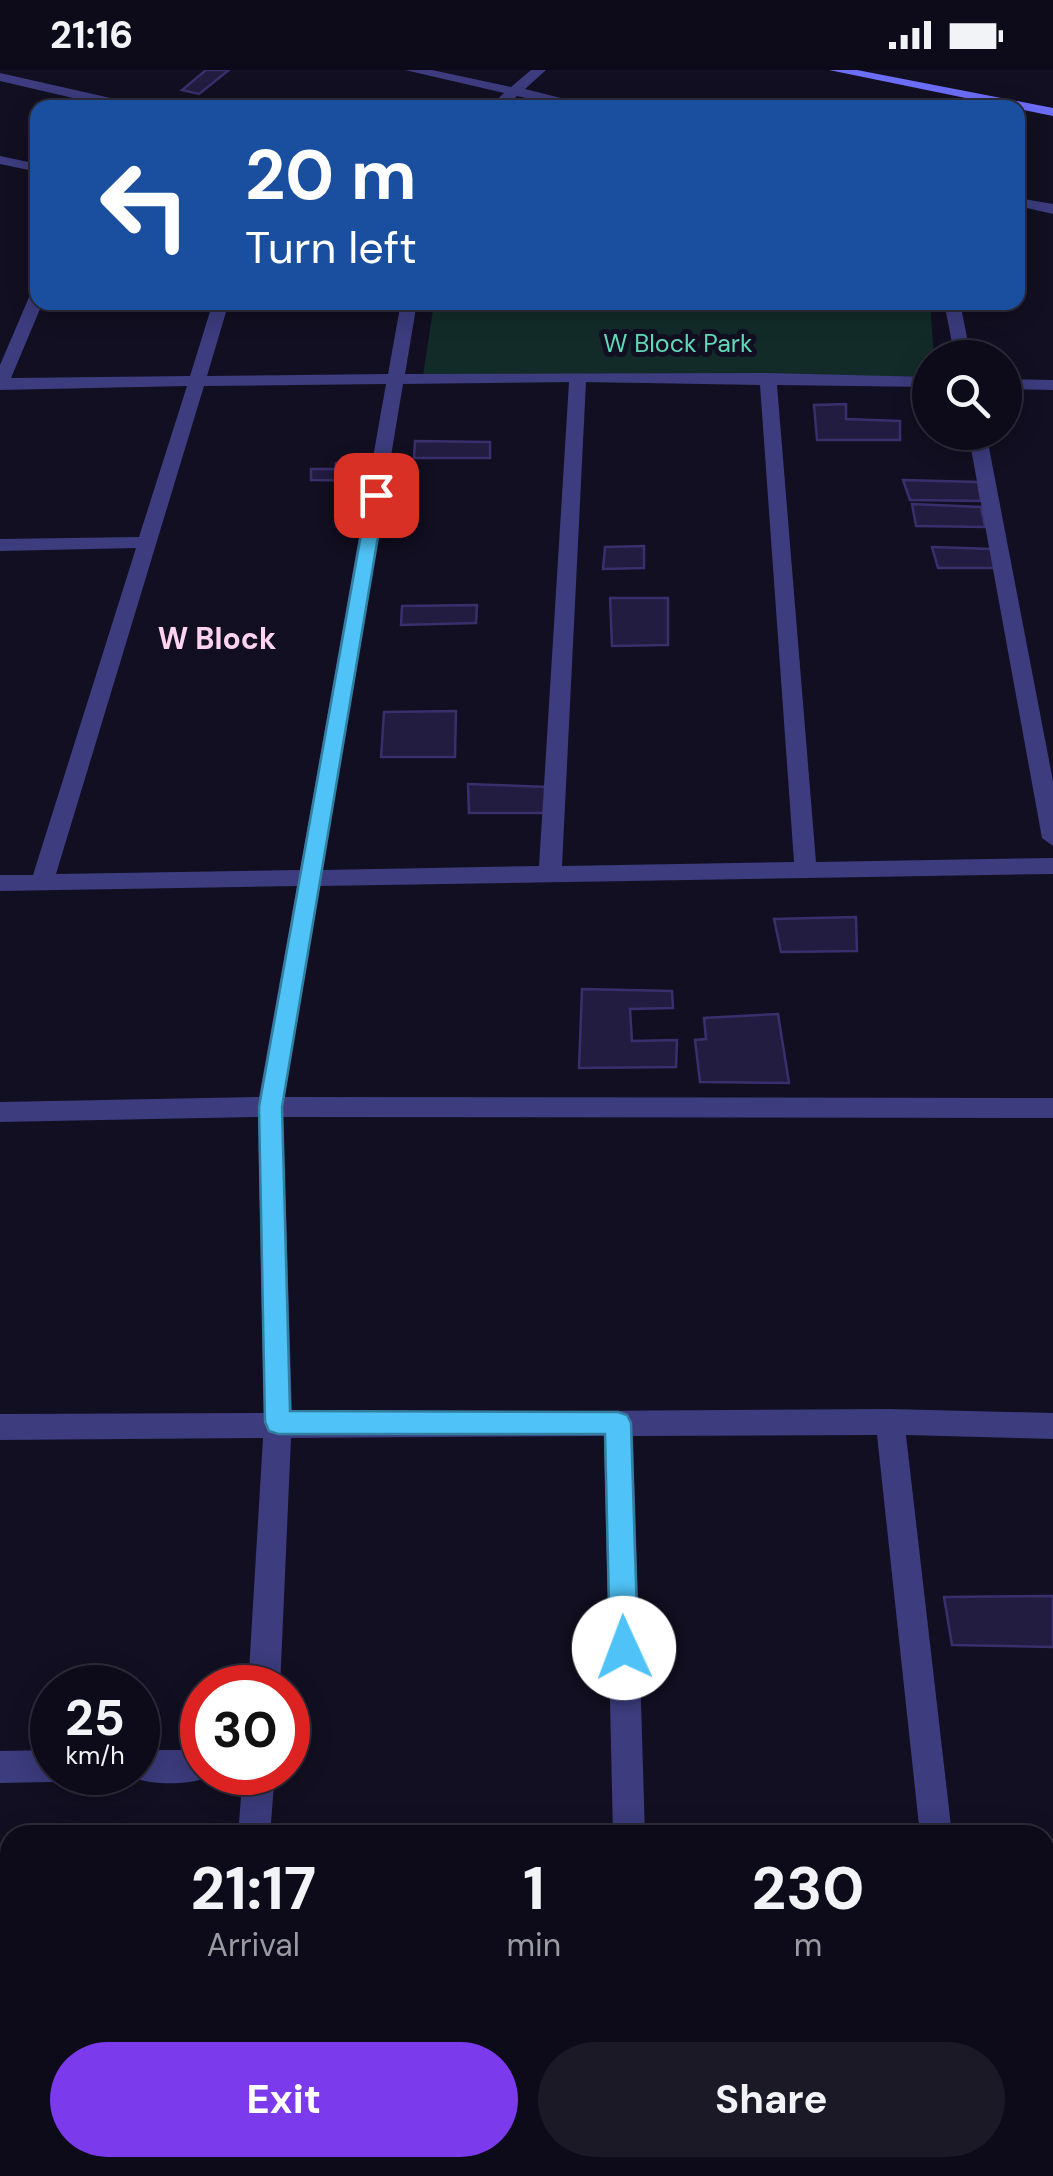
<!DOCTYPE html>
<html lang="en">
<head>
<meta charset="utf-8">
<style>
	:root { --surface:#0d0b19; --page:#1b1926; --text:#f1f3f6; --muted:#9a9ba2; --line:#2d2b38; --accent:#7c3aed }
	body { margin:0; font-family:"DM Sans",sans-serif; background:var(--page); color:var(--text); height:100vh; display:flex; flex-direction:column; font-size:38px; white-space:nowrap }
	* { box-sizing:border-box; margin:0 }
	p { font-size:32px; color:var(--muted) }
	.icon { flex:none; width:55px; height:55px; fill:none; stroke:currentColor; stroke-width:2; stroke-linecap:round; stroke-linejoin:round }
	.map { position:relative; flex:1; overflow:hidden }
	.drawer { position:absolute; left:0px; top:1755px; width:1055px; height:352px; display:flex; flex-direction:column; background:var(--surface); border-radius:30px 30px 0 0; box-shadow:0 5px 25px #0003,0 0 0 2px var(--line) }
	.drawer>* { flex:none }
	.hud { position:absolute; left:30px; top:30px; width:995px; height:210px; border-radius:20px; box-shadow:0 5px 25px #0003,0 0 0 2px var(--line); background:#1a4fa0; color:#fff; overflow:hidden }
	.fabs { position:absolute; left:912px; top:270px; display:grid; gap:20px }
	.fabs a { display:grid; place-items:center; width:110px; height:110px; border-radius:50%; background:var(--surface); box-shadow:0 5px 25px #0003,0 0 0 2px var(--line); font-size:50px }
	.speed { position:absolute; left:30px; top:1595px; display:flex; gap:20px; font-size:50px; font-weight:700; text-align:center }
	.speed>* { display:grid; place-content:center; width:130px; height:130px; border-radius:50%; background:var(--surface); box-shadow:0 5px 25px #0003,0 0 0 2px var(--line); line-height:1 }
	.speed small { font-size:25px; font-weight:400 }
	.speed .limit { border:15px solid #d22; background:#fff; color:#111 }
	.pin { position:absolute; display:grid; place-items:center; width:85px; height:85px; color:#fff; margin:-42px; border-radius:20px; box-shadow:0 5px 15px #0006 }
	.me { position:absolute; width:110px; margin:-55px; rotate:358deg; stroke-linejoin:round; filter:drop-shadow(0 0 8px #0008) }
	.turn { display:flex; align-items:center; gap:35px; height:210px; padding:0 50px; font-size:45px }
	.turn .icon { width:130px; height:130px; stroke-width:2.5 }
	.turn b { display:block; font-size:70px; line-height:85px }
	.eta { display:flex; justify-content:space-evenly; align-items:center; height:170px; text-align:center }
	.eta b { font-size:60px; font-weight:700; line-height:70px }
	.button { display:flex; gap:20px; margin-top:auto; padding:20px 50px }
	.button a { flex:1; height:115px; border-radius:60px; background:var(--accent); color:#fff; font-size:40px; font-weight:700; line-height:115px; text-align:center }
	.button a+a { background:var(--page); color:var(--text) }
	.status { display:flex; justify-content:space-between; align-items:center; height:70px; padding:0 50px; background:var(--surface); direction:ltr }
	.status svg { height:28px; fill:currentColor }
	.map>svg:first-child { display:block }
	.green { fill:#122b29 }
	.building { fill:#221c41; stroke:#392f6c; stroke-width:2.5 }
	.lines { fill:none; stroke-linecap:round; stroke-linejoin:round }
	.minor { fill:#3c3c7e; fill-rule:evenodd }
	.secondary { fill:#6d6ef8; fill-rule:evenodd }
	.route { fill:#4fc3f7; stroke:#337fa1; stroke-width:2.5 }
	.labels { text-anchor:middle; stroke-width:10; stroke-linejoin:round; paint-order:stroke }
	.far-park-label { font-size:25px; fill:#61d9b7; stroke:#110f21 }
	.far-quarter-label { font-size:30px; font-weight:bold; fill:#fdd3ef; stroke:#110f21 }
</style>
</head>
<body>
<div class="status"><b>21:16</b><svg viewBox="0 0 49 12"><path d="M0 12V9h3v3zM5 12V6h3v6zM10 12V3h3v9zM15 12V0h3v12zM26 1h20v11H26zM47 4h2v5h-2z"/></svg></div>
<div class="map">
<svg width="1053" height="2106" viewBox="0 0 1053 2106">
	<rect width="100%" height="100%" fill="#110f21"/>
	<!-- green -->
	<path class="green" d="M434 233H930L934 287 930 288V313L422 312Z"/>
	<!-- building -->
	<path class="building" d="M206 0H229L199 24 182 20Z
		M846 334V349L900 351V370H817L814 335Z
		M415 371 490 372V388H414Z
		M336 393 377 394 374 411 311 410V399H335Z
		M903 410 978 412 981 431 910 430Z
		M912 434 981 437 985 457 916 456Z
		M644 476V498L603 499 605 477Z
		M932 477 993 479 996 498H938Z
		M610 528H668V575L612 576Z
		M477 535 476 553 401 555 402 536Z
		M456 641 455 687H381L384 642Z
		M468 714 548 717 547 743H469Z
		M856 847 857 881 781 882 774 849Z
		M582 919 672 921 673 938 630 939 632 971 677 970 676 997 579 998Z
		M778 944 789 1013 700 1012 695 970 706 969 704 948Z
		M1053 1526V1577L952 1575 944 1527Z
		M259 2098H335V2106H258Z"/>
	<g class="lines">
		<!-- minor -->
		<path class="minor" d="M405 0H432L511 17 531 0H546L525 19 601 38H572L517 26 504 38H488L504 23Z
			M0 3 137 34 144 38H116L0 11Z
			M0 86 38 94V102L0 94Z
			M1018 128 1053 134V144L1018 136Z
			M38 220V232H43L11 308 190 306 213 232H229L207 306 388 304 401 232H417L405 304 768 303 930 307V317L777 315 816 792 1053 788V804L319 816 284 1027 1053 1028V1048L283 1047 292 1343 890 1339 1053 1343V1369L906 1365 952 1765H920L877 1365 633 1366 645 1765H613L604 1366 291 1368 280 1618H248L263 1368 0 1370V1344L264 1343 258 1047 0 1052V1032L259 1027 297 816 0 821V805H33L136 478 0 481V469L139 467 187 316 0 320V295L30 225ZM569 312 539 796 322 800 403 314ZM586 312 760 315 794 792 562 796ZM386 314 300 800 56 804 204 316Z
			M944 232H960L971 288H955Z
			M1005 309 1053 310V320L1005 319Z
			M968 362H986L1053 711V776L1042 768Z
			M52 1680V1702H65L63 1707 52 1712 0 1713V1681Z
			M138 1680H202V1702H215C204 1717 136 1717 125 1702H138Z
			M243 1702H275L270 1765H238Z
			M209 2098H245V2106H209Z
			M621 2098H657V2106H621Z
			M955 2098H991L992 2106H956Z"/>
		<!-- secondary -->
		<path class="secondary" d="M829 0H857L1053 38V46Z"/>
	</g>
	<!-- route -->
	<path class="route" d="M376 420 385 425 282 1037 290 1341 618 1342 627 1345 631 1353 638 1578 634 1587 624 1591 614 1587 610 1578 605 1364H278L269 1361 265 1352 259 1037 368 425Z"/>
	<g class="labels">
		<!-- far-park labels -->
		<g class="far-park-label">
			<text x="678" y="282">W Block Park</text>
		</g>
		<!-- far-quarter labels -->
		<g class="far-quarter-label">
			<text x="217" y="579">W Block</text>
		</g>
	</g>
</svg>
<div class="fabs">
<a><svg class="icon" aria-label="search" viewBox="0 0 24 24"><circle cx="10" cy="10" r="6"/><path d="M15 15l6 6"/></svg></a>
</div>
<div class="speed"><div>25<small>km/h</small></div><div class="limit">30</div></div>
<div class="pin" style="left:376px;top:425px;background:#d93025"><svg class="icon" aria-label="arrive" viewBox="0 0 24 24"><path d="M6 21V4h12l-3 4 3 4H6"/></svg></div>
<svg class="me" style="left:624px;top:1578px" viewBox="-20 -20 40 40"><circle r="19" fill="#fff"/><path d="M0-13L10 11 0 6-10 11z" fill="#4fc3f7"/></svg>
<div class="hud">
<div class="turn"><svg class="icon" aria-label="left" viewBox="0 0 24 24"><path d="M17 20v-9H6M10 6l-5 5 5 5"/></svg><div><b>20 m</b>Turn left</div></div>
</div>
<section class="drawer">
<div class="eta">
<div><b>21:17</b><p>Arrival</p></div>
<div><b>1</b><p>min</p></div>
<div><b>230</b><p>m</p></div>
</div>
<div class="button"><a>Exit</a><a>Share</a></div>
</section>
</div>
</body>
</html>
